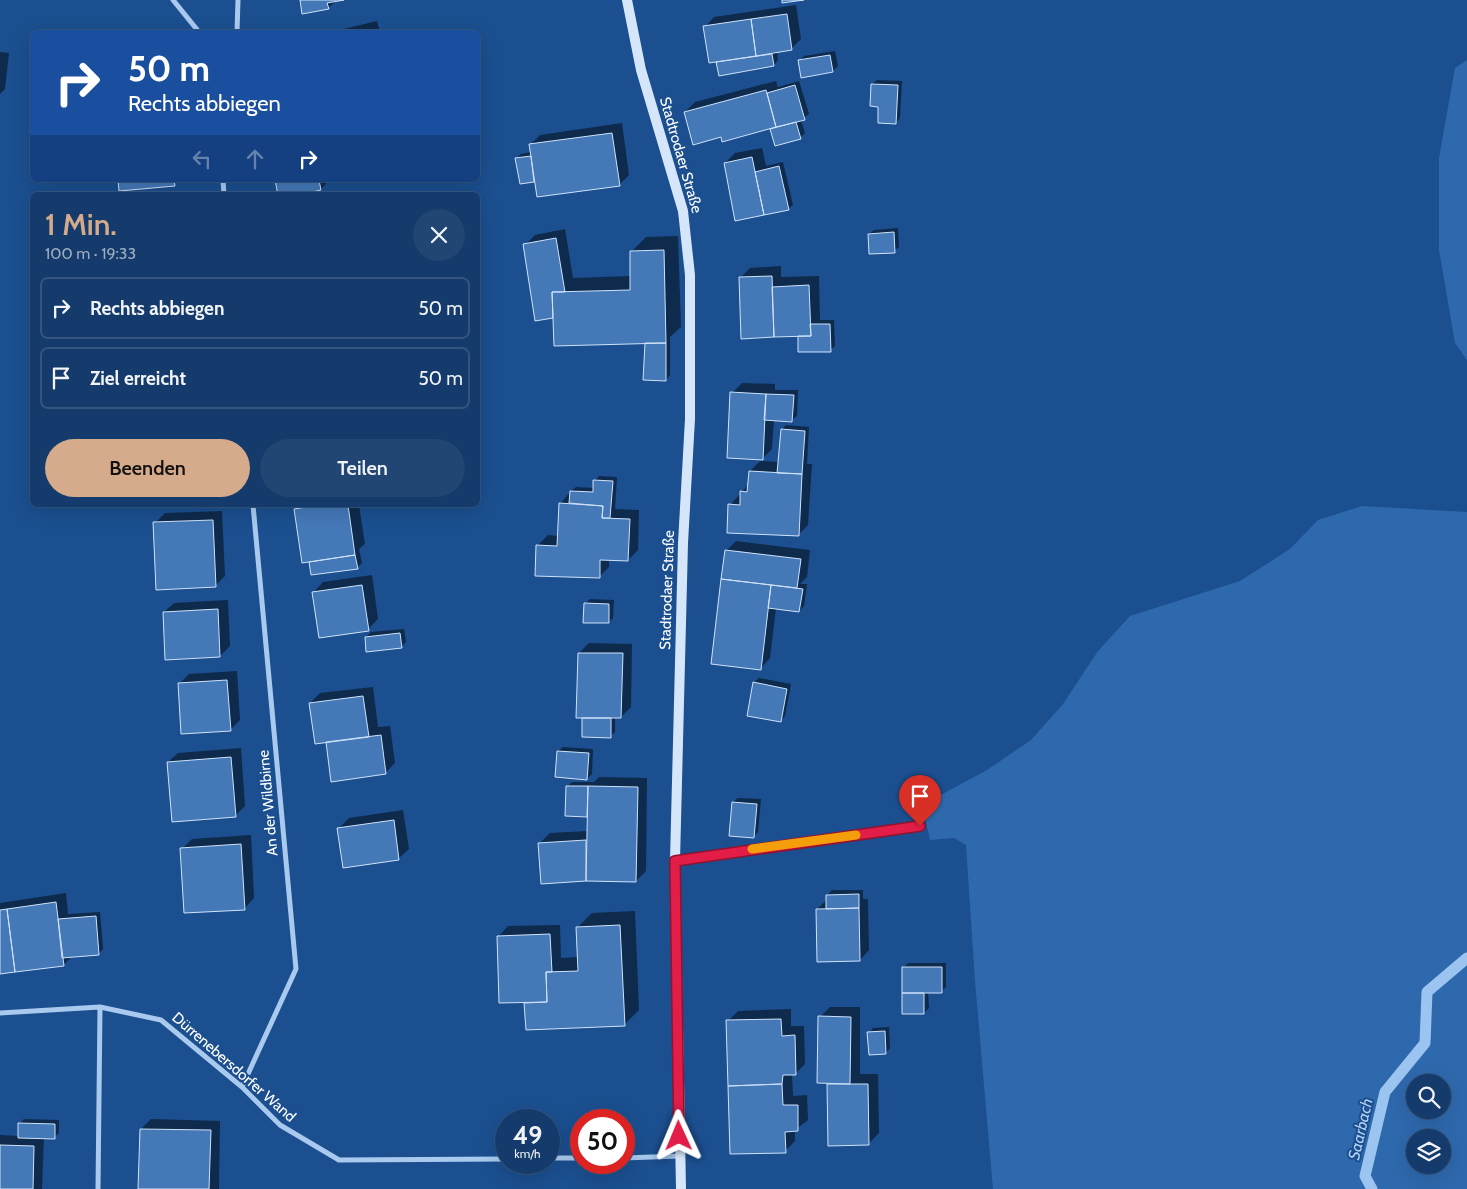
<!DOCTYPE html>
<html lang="de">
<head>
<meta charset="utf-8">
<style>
	:root { --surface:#143b6b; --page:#214673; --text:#f1f3f6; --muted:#9dadc1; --line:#33557e; --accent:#d6ab8b }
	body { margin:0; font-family:Cabin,sans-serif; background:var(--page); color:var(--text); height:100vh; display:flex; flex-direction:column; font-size:19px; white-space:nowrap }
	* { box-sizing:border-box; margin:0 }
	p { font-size:16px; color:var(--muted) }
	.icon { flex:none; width:28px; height:28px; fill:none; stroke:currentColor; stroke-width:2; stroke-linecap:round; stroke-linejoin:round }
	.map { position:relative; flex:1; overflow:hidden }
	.panel { position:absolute; left:30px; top:192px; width:450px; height:315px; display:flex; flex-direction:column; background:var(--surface); border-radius:8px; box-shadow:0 5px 20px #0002,0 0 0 1px var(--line) }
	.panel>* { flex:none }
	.banner { position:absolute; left:30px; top:30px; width:450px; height:152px; border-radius:8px; box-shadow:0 5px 20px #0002,0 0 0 1px var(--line); background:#1a4fa0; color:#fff; overflow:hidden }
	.buttons { position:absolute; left:1406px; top:1074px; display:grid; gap:10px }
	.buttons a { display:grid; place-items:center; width:45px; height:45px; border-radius:50%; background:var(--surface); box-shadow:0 5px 20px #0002,0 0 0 1px var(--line); font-size:25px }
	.speed { position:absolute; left:495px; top:1109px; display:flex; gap:10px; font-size:25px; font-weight:700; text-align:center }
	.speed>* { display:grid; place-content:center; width:65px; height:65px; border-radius:50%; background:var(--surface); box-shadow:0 5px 20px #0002,0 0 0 1px var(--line); line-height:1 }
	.speed small { font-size:12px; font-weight:400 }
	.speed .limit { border:8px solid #d22; background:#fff; color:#111 }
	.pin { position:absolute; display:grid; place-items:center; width:42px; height:42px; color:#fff; margin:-51px -21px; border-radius:50% 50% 50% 0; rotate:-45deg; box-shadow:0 0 5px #0007 }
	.pin .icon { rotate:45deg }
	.me { position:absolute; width:55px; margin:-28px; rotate:359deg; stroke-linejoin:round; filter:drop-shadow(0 0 4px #0008) }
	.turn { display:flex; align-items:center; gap:18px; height:105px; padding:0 15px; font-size:22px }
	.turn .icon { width:65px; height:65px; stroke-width:2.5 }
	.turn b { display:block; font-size:35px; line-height:42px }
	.lanes { display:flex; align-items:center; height:48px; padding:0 15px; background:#0003; justify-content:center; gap:25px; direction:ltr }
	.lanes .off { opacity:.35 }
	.round { display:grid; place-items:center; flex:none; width:52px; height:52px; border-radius:26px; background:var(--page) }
	.head { display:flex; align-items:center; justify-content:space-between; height:85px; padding:0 15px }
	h1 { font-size:30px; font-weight:600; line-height:38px; color:var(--accent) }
	.action { display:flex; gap:10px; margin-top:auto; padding:10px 15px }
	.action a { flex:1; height:58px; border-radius:30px; background:var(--accent); color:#111; font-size:20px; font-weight:600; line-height:58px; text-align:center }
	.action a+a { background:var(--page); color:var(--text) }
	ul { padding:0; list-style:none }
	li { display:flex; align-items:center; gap:15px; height:62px; margin:0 10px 8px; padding:0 5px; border:2px solid var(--line); border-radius:8px }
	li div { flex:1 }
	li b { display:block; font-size:19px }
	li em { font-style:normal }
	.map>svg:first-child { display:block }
	.green { fill:#2e69ad; fill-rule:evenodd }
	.shadow { fill:#0007 }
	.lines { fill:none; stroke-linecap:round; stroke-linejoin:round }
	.stream { stroke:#9cc4f0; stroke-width:11 }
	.building { fill:#4478b7; stroke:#cfe3fa }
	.service { stroke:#a9c9ee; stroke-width:4 }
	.minor { stroke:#a9c9ee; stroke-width:5 }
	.secondary { stroke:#d6e6fa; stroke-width:10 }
	.route-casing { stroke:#92132f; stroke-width:12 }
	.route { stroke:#e11d48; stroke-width:9 }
	.slow { stroke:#f59e0b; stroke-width:9 }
	.labels { text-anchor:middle; stroke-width:4; stroke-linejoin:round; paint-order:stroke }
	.street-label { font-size:15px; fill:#fff; stroke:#1b4f8f }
	.water-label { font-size:16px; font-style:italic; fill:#b5d3f5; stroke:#1b4f8f }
</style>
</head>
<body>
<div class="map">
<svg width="1467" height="1189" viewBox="0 0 1467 1189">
	<rect width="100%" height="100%" fill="#1b4f8f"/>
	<!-- green -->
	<path class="green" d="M1467 60V360L1455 343 1439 250V158L1455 68Z
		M1362 506 1467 512V1189H993L975 981 966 845 954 838 930 840 922 805 987 770 1031 740 1063 704 1098 651 1130 616 1240 581 1290 549 1318 520ZM1415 1082H1442V1110H1415ZM1415 1138H1442V1165H1415Z"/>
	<!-- shadow -->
	<path class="shadow" d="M301 0H337L328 8Z
		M796 5 801 39 791 49 777 51 778 60 774 65 720 75 717 61 705 27 714 17Z
		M377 21 380 32H331Z
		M835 51 838 66 833 71 802 76 799 61 804 56Z
		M0 52 9 53 5 89 0 94Z
		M877 80 902 81 900 118 896 123 880 106 872 84Z
		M776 81 778 87 799 81 809 114 801 120 805 133 800 138 772 129 775 126 722 136 685 112 695 102Z
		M622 123 629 175 619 185 536 180 521 182 517 158 521 154 531 152 530 145 540 135Z
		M762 148 766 166 783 162 793 205 788 209 725 163 735 153Z
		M276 180H329L321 189 295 195H279Z
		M898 228 899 247 894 251 869 234 874 230Z
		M565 229 573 278 631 276V252L646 237 678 236 681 327 670 337V375L666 380 646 342 554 316 525 245 535 235Z
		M781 266V277L819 276 820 320H834L835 346 830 350 740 278 750 268Z
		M742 383 775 384V390H798L797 416 792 420 774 419 772 449 763 458 732 393Z
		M786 425 809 427 807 464H812L808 525 798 535 730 505 749 484 750 471 760 461 779 462 782 429Z
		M599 476 617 477 615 509 639 510 638 550 628 560 609 559V567L599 577 538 545 548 535 558 536 560 504 571 491 576 487 594 488 595 481Z
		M300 505H359L365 544 359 549 362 563 357 568 312 574 296 509Z
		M222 511 225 576 215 586 155 523 165 513Z
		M736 541 810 550 807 577 800 584H807L804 606 799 611 776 608 770 658 761 668 712 662 726 551Z
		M372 575 378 619 368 629 314 592 323 582Z
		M590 599 614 600 613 618 609 622 585 604Z
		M228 600 230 646 220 656 164 612 174 603Z
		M404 629 406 642 401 647 366 637 371 632Z
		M589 643 632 644 631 707 621 717H615V732L610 736 583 718 579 653Z
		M237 671 240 720 230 730 179 684 189 674Z
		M759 678 791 684 785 716 780 721 748 715 754 682Z
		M373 687 378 727 390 726 395 763 385 773 327 741 310 703 320 693Z
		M563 747 593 749 592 774 587 779 558 751Z
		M241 748 245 806 235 816 168 762 178 753Z
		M599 777 647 778 646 871 636 881 586 880 540 843 550 833 588 831V816L566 815 567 787 572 782H594Z
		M738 798 761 799 758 832 754 836 733 802Z
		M403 810 409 849 399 858 344 866 339 828 349 818Z
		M251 835 254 898 245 908 182 849 192 839Z
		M832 890H863V899H868L869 950 860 960 817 909 828 899 827 895Z
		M66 893 68 914 100 912 103 949 98 954 73 956 63 965 0 974V903Z
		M635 911 639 1010 624 1025 526 1003 528 1001 499 936 508 926 560 925 561 958 578 957 577 928 592 913Z
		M908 963H946V987L942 991H928L929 1008 924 1013 903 968Z
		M830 1007H860V1074H878L879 1133 869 1143 830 1144 829 1083 820 1017Z
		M791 1009V1026H804L805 1064 795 1074H792L793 1096 807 1095 808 1120 795 1130V1141L785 1151 728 1021 738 1011Z
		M889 1027 890 1048 886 1053 869 1033 873 1028Z
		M24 1119 59 1120V1133L54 1137H44L42 1189H0V1135L19 1136V1124Z
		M151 1119 220 1121 219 1189H140L141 1129Z"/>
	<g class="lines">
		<!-- stream -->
		<path class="stream" d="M1372 1189 1365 1176 1385 1092 1425 1043 1427 992 1467 958"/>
	</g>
	<!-- building -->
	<path class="building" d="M300 0H344L327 3 329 9 302 14Z
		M782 0H804L782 3Z
		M787 14 792 50 756 56 751 19Z
		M751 19 756 56 709 63 703 26Z
		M772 54 774 66 719 76 716 62Z
		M830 55 833 72 801 78 798 60Z
		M871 84 898 85 896 124 878 123V107L870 106Z
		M795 85 805 120 776 127 767 93Z
		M766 90 776 127 722 142 721 137 693 145 684 112Z
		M796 122 801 139 775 146 770 129Z
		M612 133 620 186 537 197 529 144Z
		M531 156 534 182 520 184 515 158Z
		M752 157 764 215 735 221 724 163Z
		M779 166 789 210 764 215 755 172Z
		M118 180H174L175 186 119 191Z
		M275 180H319L321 190 300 195H278Z
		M894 232 895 253 869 254 868 234Z
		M556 238 565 292H552L553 318 535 321 523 244Z
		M664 250 666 343 554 346 552 292 630 290V251Z
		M772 276 774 337 741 339 739 277Z
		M809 285 811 336 774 337 772 287Z
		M810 324H830L831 352H798V336H811Z
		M645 343H666V381L643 380Z
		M730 392 766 394 763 460 727 458Z
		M766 394 794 395 792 422 764 420Z
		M781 429 805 431 802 474 777 473Z
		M749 471 802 474 799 536 727 533 728 504 740 505V491L747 492Z
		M593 480 613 481 610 518H602L603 506 569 503 570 491 593 492Z
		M559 503 603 506 602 518 630 519 628 561 600 560V578L535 576 536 545 557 546Z
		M319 505H348L355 555 302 563 294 509Z
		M213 520 216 587 156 590 153 522Z
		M725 550 801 559 797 588 721 579Z
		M355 555 358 569 311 575 309 562Z
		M721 579 771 585 761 670 711 664Z
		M362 585 369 631 319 638 312 592Z
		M771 585 803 589 799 612 768 608Z
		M584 603 609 604V623H583Z
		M218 609 220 657 165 660 163 612Z
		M400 633 402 648 366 652 365 637Z
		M578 653H623L621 718H576Z
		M227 680 231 731 181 734 178 683Z
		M753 682 787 689 781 722 747 716Z
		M363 696 369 737 315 744 309 703Z
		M582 718H611V738L582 737Z
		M381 735 386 774 331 782 326 742Z
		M557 751 589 753 587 780 555 777Z
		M231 757 236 817 172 822 167 762Z
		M566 786H588L587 817 565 816Z
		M588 786 638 787 636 882 586 881Z
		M732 802 757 804 754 838 729 836Z
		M394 820 399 860 343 868 337 828Z
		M586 840V881L541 884 538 843Z
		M241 844 245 910 184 913 180 848Z
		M859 894V908L826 909V895Z
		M56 902 64 966 15 972 7 909Z
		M859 908 860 961 817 962 816 909Z
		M7 909 15 972 0 974V910Z
		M96 916 99 955 62 958 58 919Z
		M620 925 625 1026 526 1030 524 1003 547 1002 546 972 578 971 576 927Z
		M550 934 552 972H546L547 1002 499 1003 497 936Z
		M902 967H942V993H902Z
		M902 993H924V1014H902Z
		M818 1016 851 1017 850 1084 817 1083Z
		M781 1019 782 1036 795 1035 796 1075H783L782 1084 728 1086 726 1020Z
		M885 1031 886 1054 869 1055 867 1032Z
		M782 1084 783 1105H798V1131L785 1132 786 1153 730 1154 728 1086Z
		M827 1084H868L869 1145 828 1146Z
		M18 1123 55 1124V1139L18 1138Z
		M140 1129 211 1130 209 1189H138Z
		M0 1145 34 1146 33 1189H0Z"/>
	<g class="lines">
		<!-- service -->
		<path class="service" d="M677 860 920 825"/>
		<!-- minor -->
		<path class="minor" d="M173 0 199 32
			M237 32 238 0
			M223 180 224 195
			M0 1013 100 1007 161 1020 242 1087 280 1125 339 1160 506 1159
			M242 1087 296 969 253 505
			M549 1158H581
			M624 1158 679 1156
			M98 1189 100 1007"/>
		<!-- secondary -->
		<path class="secondary" d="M627 0 641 70 683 211 690 275V419L683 543 675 861 681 1189"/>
	</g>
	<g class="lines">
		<!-- route casing -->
		<g class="route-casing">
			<path id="route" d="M679 1136 675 861 920 826"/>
		</g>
		<!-- route -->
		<use href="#route" class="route"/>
		<!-- slow -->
		<path class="slow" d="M752 849 856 835"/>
	</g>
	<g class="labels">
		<!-- street labels -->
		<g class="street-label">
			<text transform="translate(681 155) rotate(74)" y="5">Stadtrodaer Straße</text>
			<text transform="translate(667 590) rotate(-88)" y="5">Stadtrodaer Straße</text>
			<text transform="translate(268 803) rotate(-95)" y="5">An der Wildbirne</text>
			<text transform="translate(234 1067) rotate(41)" y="5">Dürrenebersdorfer Wand</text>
		</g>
		<!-- water labels -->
		<g class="water-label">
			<text transform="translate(1360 1129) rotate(-77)" y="6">Saarbach</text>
		</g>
	</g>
</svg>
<div class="buttons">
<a><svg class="icon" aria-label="search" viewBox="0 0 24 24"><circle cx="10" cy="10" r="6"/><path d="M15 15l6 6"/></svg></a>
<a><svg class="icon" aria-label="layers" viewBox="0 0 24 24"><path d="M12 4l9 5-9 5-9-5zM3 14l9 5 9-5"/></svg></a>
</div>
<div class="speed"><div>49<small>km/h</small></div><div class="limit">50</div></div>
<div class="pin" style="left:920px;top:826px;background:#d93025"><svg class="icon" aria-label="arrive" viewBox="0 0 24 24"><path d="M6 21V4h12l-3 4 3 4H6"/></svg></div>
<svg class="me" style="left:679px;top:1136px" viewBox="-20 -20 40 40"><path d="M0-17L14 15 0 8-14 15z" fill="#e11d48" stroke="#fff" stroke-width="4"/></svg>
<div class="banner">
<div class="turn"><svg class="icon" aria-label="right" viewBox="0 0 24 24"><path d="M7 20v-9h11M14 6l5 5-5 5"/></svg><div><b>50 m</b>Rechts abbiegen</div></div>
<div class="lanes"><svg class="icon off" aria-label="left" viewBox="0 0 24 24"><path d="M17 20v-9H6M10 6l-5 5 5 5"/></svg><svg class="icon off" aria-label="ahead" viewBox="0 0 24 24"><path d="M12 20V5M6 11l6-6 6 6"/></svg><svg class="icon" aria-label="right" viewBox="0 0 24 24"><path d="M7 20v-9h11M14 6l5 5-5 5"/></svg></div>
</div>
<section class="panel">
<div class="head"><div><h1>1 Min.</h1><p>100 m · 19:33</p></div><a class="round"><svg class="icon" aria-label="close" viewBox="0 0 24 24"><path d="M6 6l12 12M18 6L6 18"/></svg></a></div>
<ul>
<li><svg class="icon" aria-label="right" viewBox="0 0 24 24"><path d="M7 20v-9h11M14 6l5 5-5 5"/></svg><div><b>Rechts abbiegen</b></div><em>50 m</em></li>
<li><svg class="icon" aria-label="arrive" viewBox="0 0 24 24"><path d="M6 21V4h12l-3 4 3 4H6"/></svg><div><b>Ziel erreicht</b></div><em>50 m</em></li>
</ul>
<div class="action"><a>Beenden</a><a>Teilen</a></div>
</section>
</div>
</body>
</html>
